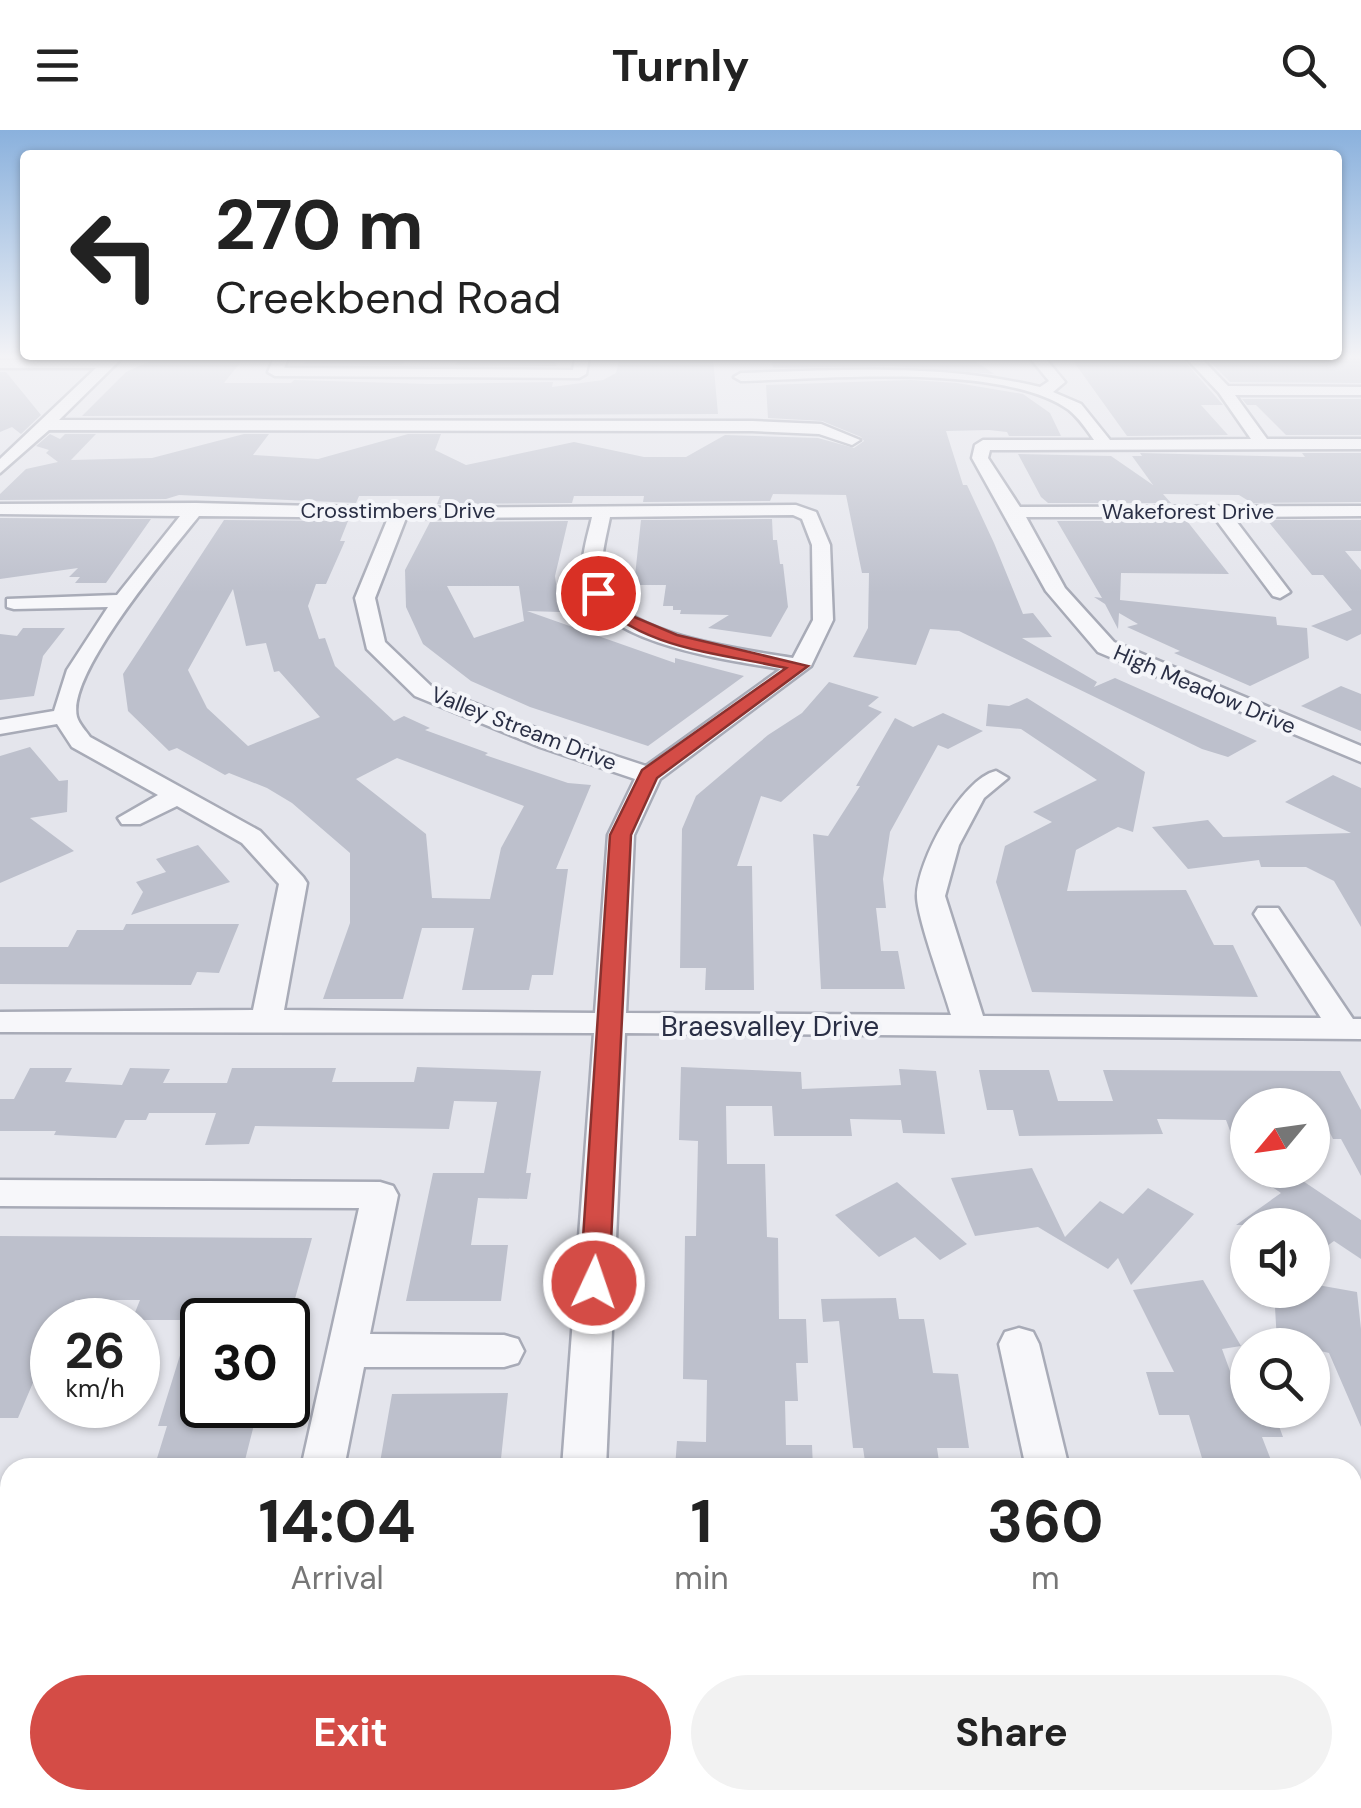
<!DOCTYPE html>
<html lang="en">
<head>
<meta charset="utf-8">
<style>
	:root { --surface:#fff; --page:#f2f2f2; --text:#222; --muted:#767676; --accent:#d44c46 }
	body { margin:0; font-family:"DM Sans",sans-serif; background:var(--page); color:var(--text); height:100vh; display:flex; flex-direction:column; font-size:38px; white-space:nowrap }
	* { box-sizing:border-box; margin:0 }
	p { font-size:32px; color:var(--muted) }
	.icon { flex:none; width:55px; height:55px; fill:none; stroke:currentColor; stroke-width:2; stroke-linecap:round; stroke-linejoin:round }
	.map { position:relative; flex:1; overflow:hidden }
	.side { position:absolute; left:0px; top:1328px; width:1362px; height:352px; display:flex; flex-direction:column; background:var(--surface); border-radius:30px 30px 0 0; box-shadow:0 2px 8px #0004 }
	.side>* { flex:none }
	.hud { position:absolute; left:20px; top:20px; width:1322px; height:210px; border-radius:10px; box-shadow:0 2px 8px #0004; background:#fff; color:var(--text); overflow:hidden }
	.needle { width:65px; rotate:241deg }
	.fabs { position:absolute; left:1230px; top:958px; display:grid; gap:20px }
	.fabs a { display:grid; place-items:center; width:100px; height:100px; border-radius:50%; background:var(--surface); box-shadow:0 2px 8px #0004; font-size:50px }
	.speed { position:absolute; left:30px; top:1168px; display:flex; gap:20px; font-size:50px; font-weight:700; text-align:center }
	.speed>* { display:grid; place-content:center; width:130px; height:130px; border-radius:50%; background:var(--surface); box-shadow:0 2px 8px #0004; line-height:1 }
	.speed small { font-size:25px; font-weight:400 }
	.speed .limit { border:5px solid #111; border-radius:15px; background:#fff; color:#111 }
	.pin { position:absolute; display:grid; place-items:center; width:85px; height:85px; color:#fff; margin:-42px; border:5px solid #fff; border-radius:50%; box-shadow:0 2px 10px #0007 }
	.me { position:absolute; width:110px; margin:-55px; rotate:3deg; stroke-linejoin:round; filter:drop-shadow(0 0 8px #0008) }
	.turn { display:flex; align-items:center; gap:35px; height:210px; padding:0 30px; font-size:45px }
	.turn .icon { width:130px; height:130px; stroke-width:2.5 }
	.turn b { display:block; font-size:70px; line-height:85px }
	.eta { display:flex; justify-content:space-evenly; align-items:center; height:170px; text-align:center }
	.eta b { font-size:60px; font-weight:700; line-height:70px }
	.button { display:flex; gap:20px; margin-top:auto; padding:20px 30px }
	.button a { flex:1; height:115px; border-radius:60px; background:var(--accent); color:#fff; font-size:40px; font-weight:700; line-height:115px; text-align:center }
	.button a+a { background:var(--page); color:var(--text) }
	header { display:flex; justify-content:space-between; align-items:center; height:130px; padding:0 30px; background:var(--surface); font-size:45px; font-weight:700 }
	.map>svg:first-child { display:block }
	.building { fill:#bdc0cc; fill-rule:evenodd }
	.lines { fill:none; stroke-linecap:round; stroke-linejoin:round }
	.minor-casing { stroke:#a8abb7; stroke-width:5 }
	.minor { fill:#f7f7fa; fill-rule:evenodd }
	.route { fill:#d44c46; stroke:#8a312e; stroke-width:2.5 }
	.labels { text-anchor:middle; stroke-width:8; stroke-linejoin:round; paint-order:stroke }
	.far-street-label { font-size:22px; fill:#2a2f45; stroke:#f4f5f9 }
	.street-label { font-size:28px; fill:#2a2f45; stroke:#f4f5f9 }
</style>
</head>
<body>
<header><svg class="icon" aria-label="menu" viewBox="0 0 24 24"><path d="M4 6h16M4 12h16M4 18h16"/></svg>Turnly<svg class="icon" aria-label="search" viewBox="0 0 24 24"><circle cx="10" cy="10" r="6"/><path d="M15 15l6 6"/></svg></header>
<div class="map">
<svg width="1361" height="1678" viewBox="0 0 1361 1678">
	<rect width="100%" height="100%" fill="#e4e5ec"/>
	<!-- building -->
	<path class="building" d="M157 228H244L224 253H291L294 250 430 254 553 252 552 257 603 250 616 243 620 228H713L718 284 82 286 126 242Z
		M458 228 549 230 557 233 556 236 455 235Z
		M771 228H971L994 244 891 236 773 238Z
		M1071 228H1182L1223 275H1201L1228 305 1127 306Z
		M1206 228 1361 229V253L1230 252Z
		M406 229 402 235 304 234 307 230Z
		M0 242H6L41 285 21 304 12 297 0 302Z
		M911 250 957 253 1023 264 1050 283 1061 306H1009L1007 302 989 300 946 301 963 355H967L994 413 1023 484 1033 483 1052 507 1022 508 1097 552 1094 557 1115 548 1257 611 1228 627 1202 619 959 501 930 499 916 535 853 527 868 498 869 443H862L846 365 773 364 770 371 643 372 644 366H574L572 373 437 374 440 366H359L356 373 179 365 166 369 0 370V364L26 339 58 332 46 323 49 320 36 316 50 304 60 309 65 304H96L71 330 152 328 244 304H269L253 325 318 329 408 304H441L435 320 466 335 574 312 644 327H686L725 305 818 308 854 318 864 311 861 307 822 291 768 288 766 255Z
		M1242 269H1361V305H1286L1256 275H1247Z
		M1140 323 1305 327 1302 323H1361V372L1252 373 1239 365 1163 364 1171 373H1048L1041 367 1018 324 1111 326 1153 355 1132 326H1142Z
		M0 388 151 389 106 453H75L80 447H69L78 438 0 449Z
		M772 389 773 410H777L780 434H783L788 477 771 507 708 498 729 485 680 484 681 480H673V476H663L666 455H634L641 390Z
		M224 390 348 391 340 411H345L326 454H316L308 476 319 509 325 508 335 536 394 591 404 586 430 598 425 600 488 623 485 625 568 653 591 655 556 739H568L553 845H532L529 860H462L474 798H422L403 869H323L350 793V723L292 673 267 658 229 643 225 645 177 618 169 621 128 581 123 544ZM233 459 246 516 266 513 274 542 279 541 320 587 248 616 207 578 188 540ZM397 628 524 676 501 718 490 769 432 768 426 704 356 649Z
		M1267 390H1361V421H1345L1361 440V504L1347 511 1311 496 1352 480 1323 445H1312Z
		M568 391 555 446 560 482 527 481 675 533V528L744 546 648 616 530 577 471 551 423 514 406 477 405 440 430 392ZM447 456H519L524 491 474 508Z
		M1057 391H1187L1229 444 1121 443 1120 470 1276 487 1277 495 1307 498 1309 528 1250 556 1174 523 1180 521 1127 497 1138 494 1119 483 1118 499 1105 474 1094 467 1102 468Z
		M23 498H65L43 526 34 566 0 570V504L17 506Z
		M829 552 879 567 868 576 882 582 781 672 761 666 737 736H752L754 860H705L706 838H680L682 699 696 666 768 605 802 583Z
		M1341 556 1361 564V601L1301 576Z
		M1027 568 1145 642 1133 702 1118 697 1076 720 1067 761 1186 760 1214 815H1233L1258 867 1032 862 996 752 1005 716 1052 692 1033 682 1097 650 1021 599 986 596 988 574 1009 576Z
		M943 583 983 601 948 619 938 615 890 702 883 749 886 778H876L881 821H898L905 859H821L813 704 828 706 860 656H856L895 588 913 597Z
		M30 617 59 651 68 650 67 682 30 688 74 721 0 753V626Z
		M1333 645 1361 658V797L1334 751 1306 737H1261L1259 730 1188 739 1152 697 1208 690 1223 707 1351 703 1285 672Z
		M198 715 230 752 131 785 143 762 136 752 166 742 156 729Z
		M126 794H239L219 843 197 842 191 855 0 854V817H68L77 800H123Z
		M417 937 541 941 526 1043H531L527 1069 478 1068 471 1115H508L501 1171H406L433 1043H484L497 972 454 971 449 999 255 996 249 1014 205 1015 216 983H149L146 990H125L116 1008 54 1005 56 1001H0V969H14L30 938H72L65 952 122 955 130 938 170 939 163 953H227L232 938H336L332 952H414Z
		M681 937 801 942 802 959 901 955 899 939 936 941 945 1004 903 1003 901 990 850 989 852 1006H774L772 976H726L727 1034H765L767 1107 778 1108 779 1189H806L808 1233H796L798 1271H785L786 1315H812L813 1338H675L677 1311 706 1312 707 1250 683 1249 685 1106H696L698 1011 679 1010Z
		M979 940H1049L1058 971H1113L1103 940 1340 941 1361 980V1046L1341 1009H1333L1320 983H1312V975H1248L1245 1041 1226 990 1157 989 1163 1004 1019 1006 1013 980H987Z
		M1032 1038 1065 1107 1100 1071 1123 1084 1148 1058 1194 1084 1131 1155 1118 1128 1108 1139 1038 1097 975 1106 951 1048Z
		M1288 1041 1361 1090V1129L1334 1111 1312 1127V1095H1236L1281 1063 1268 1054Z
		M897 1052 967 1114 940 1130 915 1107 879 1127 835 1085Z
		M0 1106 312 1108 289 1190H202V1275H259L243 1338H154L167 1296H158L191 1190H132L140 1170H75L66 1190H52V1208L18 1288H0Z
		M1203 1150 1241 1216 1222 1219 1238 1263H1248V1280H1273L1283 1307H1262L1274 1338H1205L1189 1285H1159L1146 1242H1174L1133 1160Z
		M1312 1154 1357 1162 1361 1199V1297L1329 1223 1312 1219V1215L1277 1212 1274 1160H1312Z
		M896 1168 899 1189H924L933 1243 958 1244 969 1318H937L940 1338H866L863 1318H853L839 1191 823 1192 821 1169Z
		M508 1263 500 1338H379L392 1264Z"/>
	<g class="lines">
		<!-- minor casing -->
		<g class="minor-casing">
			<path id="minor" d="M122 228 59 290 752 291 821 294 860 310 852 315 819 304 752 301 49 300 0 343V329L96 238H0V230Z
				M274 228H288L284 238 573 240 575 228H589L586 244 579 248 275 246 268 242Z
				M1030 228H1045L1065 252 1053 262 1081 274 1110 310 1251 309 1219 263 1186 228H1201L1228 256 1361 257V265H1235L1267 309H1361V319L990 320 988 328 1020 377 1361 376V386L1233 387 1290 462 1280 468 1273 466 1214 387H1026L1065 458 1114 512 1361 616V632L1098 522 1046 461 972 328 975 315 983 310H1094C1087 300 1079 288 1069 280 1003 232 822 249 741 251L734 247 741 243C842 240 941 233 1040 257L1049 251Z
				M196 373 399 378 796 375 816 382 830 415 833 490 811 536 660 649 634 705 626 883 951 885C944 860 917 788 917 766 917 732 961 649 996 641L1008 648 984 668 959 715 945 766 983 886 1321 888 1254 784 1258 778H1278L1353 889H1361V909L625 903 606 1338H562L594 903 0 902V882L253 880 279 754 242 713 177 676 140 694H122L118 688 158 665 72 617 57 594 0 604V590L54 581 67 540 108 477 14 479 7 477V469L117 465 180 386 0 384V374ZM793 385 802 389 812 415 813 490 793 528C748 520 620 506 604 455 598 434 606 408 610 387ZM199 386 388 388 355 468 367 519 415 566 540 617 635 649 608 705 595 883 284 880 307 753 303 747 260 701 90 607C86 601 79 594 77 587 66 544 170 422 199 386ZM592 387C587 409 578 434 585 457 602 515 731 530 781 539L646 636 558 607 431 556 385 512 375 468 406 388Z
				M0 1050 380 1052 393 1056 398 1065 370 1204 504 1205 518 1209 524 1221 518 1233 504 1237H364L344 1338H301L359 1078 0 1076Z
				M1019 1198 1033 1202 1039 1214 1069 1338H1026L999 1214 1005 1202Z
				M220 1670H272L270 1678H218Z
				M540 1670H592L591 1678H539Z
				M1101 1670H1153L1155 1678H1103Z"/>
		</g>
		<!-- minor -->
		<use href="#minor" class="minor"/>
	</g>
	<!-- sky -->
	<linearGradient id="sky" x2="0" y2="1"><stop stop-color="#8ab1dd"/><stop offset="0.49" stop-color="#f3f3f6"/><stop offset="1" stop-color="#f3f3f6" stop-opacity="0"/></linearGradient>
	<rect width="1361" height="463" fill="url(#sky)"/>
	<!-- route -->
	<path class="route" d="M598 458 627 484 677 505 808 536 657 648 631 705 609 1153 605 1161 594 1165 584 1161 580 1153 610 705 642 640 786 538C719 523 636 519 590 463Z"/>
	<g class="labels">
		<!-- far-street labels -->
		<g class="far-street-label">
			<text x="398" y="388">Crosstimbers Drive</text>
			<text x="1188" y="389">Wakeforest Drive</text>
			<text transform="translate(1205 559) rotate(23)" y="8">High Meadow Drive</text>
			<text transform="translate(524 598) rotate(21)" y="8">Valley Stream Drive</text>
		</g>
		<!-- street labels -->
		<g class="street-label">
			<text x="770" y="906">Braesvalley Drive</text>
		</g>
	</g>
</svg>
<div class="fabs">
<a><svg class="needle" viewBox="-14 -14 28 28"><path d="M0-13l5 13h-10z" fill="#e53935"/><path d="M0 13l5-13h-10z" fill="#767676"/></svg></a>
<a><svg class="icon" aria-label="sound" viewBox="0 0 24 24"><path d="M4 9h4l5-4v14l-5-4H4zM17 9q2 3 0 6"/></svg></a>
<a><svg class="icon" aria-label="search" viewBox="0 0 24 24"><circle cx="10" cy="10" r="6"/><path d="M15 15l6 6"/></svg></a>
</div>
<div class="speed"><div>26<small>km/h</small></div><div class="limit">30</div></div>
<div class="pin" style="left:598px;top:463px;background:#d93025"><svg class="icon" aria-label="arrive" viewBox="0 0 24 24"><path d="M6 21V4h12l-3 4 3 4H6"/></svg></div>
<svg class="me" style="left:594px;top:1153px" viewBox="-20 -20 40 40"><circle r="17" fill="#d44c46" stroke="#fff" stroke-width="3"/><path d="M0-11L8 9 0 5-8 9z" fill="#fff"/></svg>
<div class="hud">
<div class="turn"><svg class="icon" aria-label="left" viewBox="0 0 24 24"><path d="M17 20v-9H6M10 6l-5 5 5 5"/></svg><div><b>270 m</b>Creekbend Road</div></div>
</div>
<section class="side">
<div class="eta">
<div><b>14:04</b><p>Arrival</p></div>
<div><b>1</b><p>min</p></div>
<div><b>360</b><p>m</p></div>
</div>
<div class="button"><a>Exit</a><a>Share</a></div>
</section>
</div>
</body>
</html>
